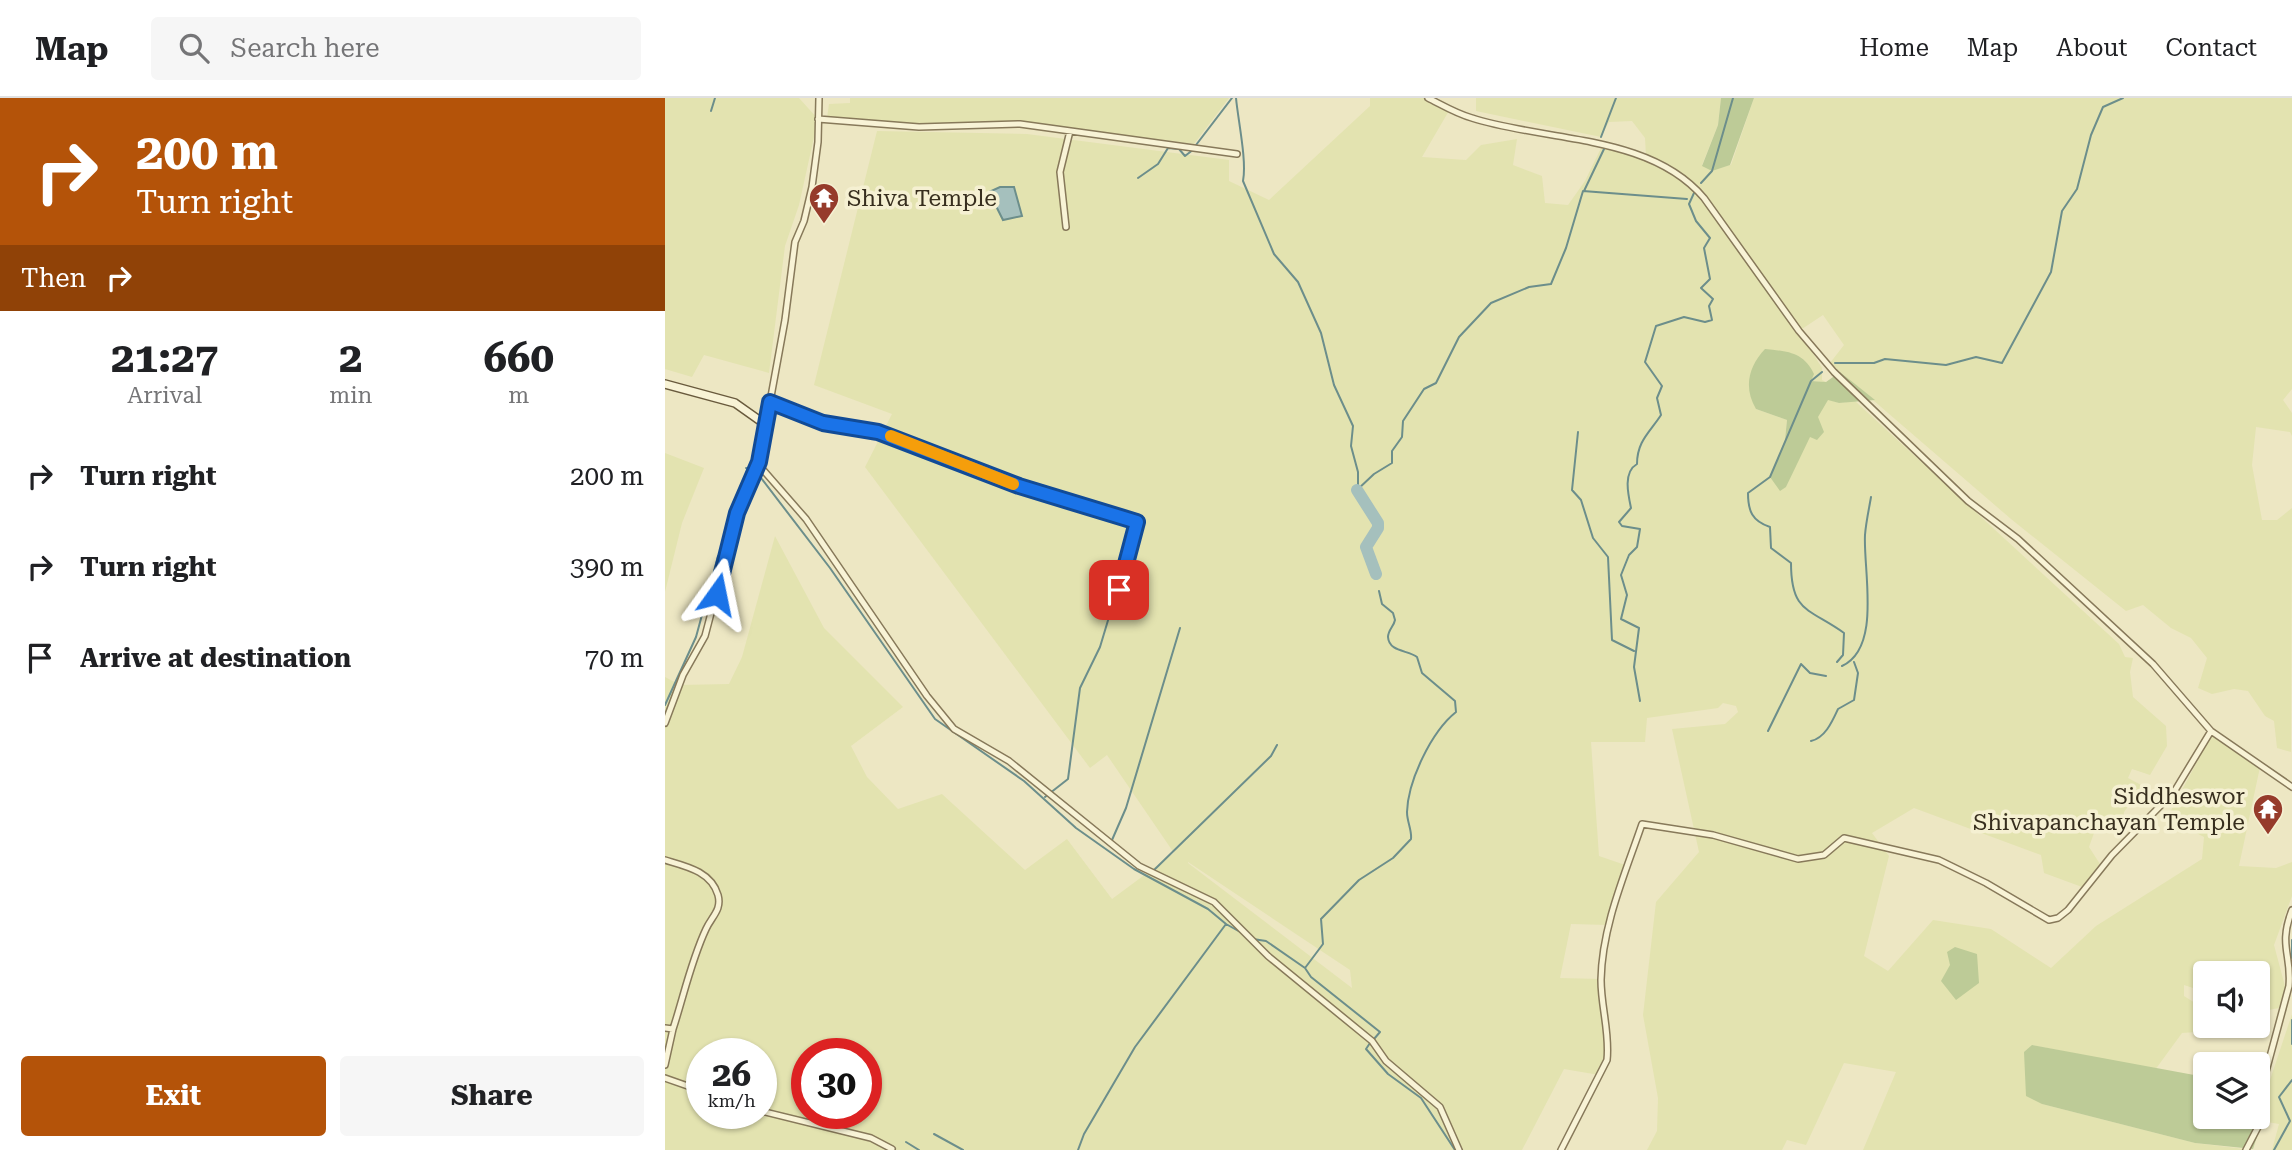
<!DOCTYPE html>
<html lang="en">
<head>
<meta charset="utf-8">
<style>
	:root { --surface:#fff; --page:#f6f6f6; --text:#202124; --muted:#757577; --line:#e0e0e0; --accent:#b45309 }
	body { margin:0; font-family:"Roboto Serif",serif; background:var(--page); color:var(--text); height:100vh; display:flex; flex-direction:column; font-size:26px; white-space:nowrap }
	* { box-sizing:border-box; margin:0 }
	p { font-size:23px; color:var(--muted) }
	.icon { flex:none; width:38px; height:38px; fill:none; stroke:currentColor; stroke-width:2; stroke-linecap:round; stroke-linejoin:round }
	.map { position:relative; flex:1; overflow:hidden }
	.drawer { display:flex; flex-direction:column; background:var(--surface); width:665px }
	.drawer>* { flex:none }
	.top-card { background:#b45309; color:#fff; overflow:hidden }
	.fabs { position:absolute; left:1528px; top:863px; display:grid; gap:14px }
	.fabs a { display:grid; place-items:center; width:77px; height:77px; border-radius:7px; background:var(--surface); box-shadow:0 2px 5px #0004; font-size:35px }
	.speed { position:absolute; left:21px; top:940px; display:flex; gap:14px; font-size:35px; font-weight:700; text-align:center }
	.speed>* { display:grid; place-content:center; width:91px; height:91px; border-radius:50%; background:var(--surface); box-shadow:0 2px 5px #0004; line-height:1 }
	.speed small { font-size:18px; font-weight:400 }
	.speed .limit { border:10px solid #d22; background:#fff; color:#111 }
	.pin { position:absolute; display:grid; place-items:center; width:60px; height:60px; color:#fff; margin:-30px; border-radius:14px; box-shadow:0 4px 10px #0006 }
	.me { position:absolute; width:77px; margin:-38px; rotate:12deg; stroke-linejoin:round; filter:drop-shadow(0 0 5px #0008) }
	.turn { display:flex; align-items:center; gap:24px; height:147px; padding:0 21px; font-size:32px }
	.turn .icon { width:91px; height:91px; stroke-width:2.5 }
	.turn b { display:block; font-size:49px; line-height:60px }
	.then { display:flex; align-items:center; height:66px; padding:0 21px; background:#0003; gap:14px; font-size:26px }
	.eta { display:flex; justify-content:space-evenly; align-items:center; height:119px; text-align:center }
	.eta b { font-size:42px; font-weight:700; line-height:49px }
	.button { display:flex; gap:14px; margin-top:auto; padding:14px 21px }
	.button a { flex:1; height:80px; border-radius:7px; background:var(--accent); color:#fff; font-size:28px; font-weight:700; line-height:80px; text-align:center }
	.button a+a { background:var(--page); color:var(--text) }
	ul { padding:0; list-style:none }
	li { display:flex; align-items:center; gap:21px; height:91px; padding:0 21px }
	li div { flex:1 }
	li b { display:block; font-size:26px }
	li em { font-style:normal }
	header { display:flex; align-items:center; gap:42px; box-sizing:border-box; height:98px; padding:0 35px; background:var(--surface); border-bottom:2px solid var(--line) }
	header strong { font-size:33px }
	nav { display:flex; gap:38px; margin-inline-start:auto; font-size:24px }
	.search { width:490px; height:63px; background:var(--page); display:flex; align-items:center; gap:18px; box-sizing:border-box; padding:0 24px; border-radius:7px; color:var(--muted); font-size:26px }
	main { display:flex; flex:1; min-height:0 }
	.map>svg:first-child { display:block }
	.farmland { fill:#e3e3b0; fill-rule:evenodd }
	.green { fill:#bdcb97 }
	.water { fill:#a5c0bd; stroke:#6c8e8b; stroke-width:2 }
	.lines { fill:none; stroke-linecap:round; stroke-linejoin:round }
	.stream { stroke:#6c8e8b; stroke-width:2 }
	.river { stroke:#a5c0bd; stroke-width:12 }
	.street-casing { stroke:#87795a; stroke-width:8 }
	.secondary-casing { stroke:#695a3d; stroke-width:10 }
	.street { stroke:#f8f3d6; stroke-width:5 }
	.secondary { stroke:#f8f3d6; stroke-width:7 }
	.route-casing { stroke:#114b97; stroke-width:18 }
	.route { stroke:#1a73e8; stroke-width:12 }
	.slow { stroke:#f59e0b; stroke-width:12 }
	.labels { text-anchor:middle; stroke-width:7; stroke-linejoin:round; paint-order:stroke }
	.poi-label { font-size:23px; fill:#372e1e; stroke:#f5f0d2; text-anchor:start }
</style>
</head>
<body>
<header>
<strong>Map</strong>
<div class="search"><svg class="icon" aria-label="search" viewBox="0 0 24 24"><circle cx="10" cy="10" r="6"/><path d="M15 15l6 6"/></svg>Search here</div>
<nav><a>Home</a><a>Map</a><a>About</a><a>Contact</a></nav>
</header>
<main>
<section class="drawer">
<div class="top-card">
<div class="turn"><svg class="icon" aria-label="right" viewBox="0 0 24 24"><path d="M7 20v-9h11M14 6l5 5-5 5"/></svg><div><b>200 m</b>Turn right</div></div>
<div class="then">Then<svg class="icon" aria-label="right" viewBox="0 0 24 24"><path d="M7 20v-9h11M14 6l5 5-5 5"/></svg></div>
</div>
<div class="eta">
<div><b>21:27</b><p>Arrival</p></div>
<div><b>2</b><p>min</p></div>
<div><b>660</b><p>m</p></div>
</div>
<ul>
<li><svg class="icon" aria-label="right" viewBox="0 0 24 24"><path d="M7 20v-9h11M14 6l5 5-5 5"/></svg><div><b>Turn right</b></div><em>200 m</em></li>
<li><svg class="icon" aria-label="right" viewBox="0 0 24 24"><path d="M7 20v-9h11M14 6l5 5-5 5"/></svg><div><b>Turn right</b></div><em>390 m</em></li>
<li><svg class="icon" aria-label="arrive" viewBox="0 0 24 24"><path d="M6 21V4h12l-3 4 3 4H6"/></svg><div><b>Arrive at destination</b></div><em>70 m</em></li>
</ul>
<div class="button"><a>Exit</a><a>Share</a></div>
</section>
<div class="map">
<svg width="1627" height="1052" viewBox="0 0 1627 1052">
	<rect width="100%" height="100%" fill="#ede7c3"/>
	<!-- farmland -->
	<path class="farmland" d="M0 0H134L153 21 134 107 120 148 104 275 39 257 27 279 0 271Z
		M185 0H564L529 46 354 24 257 27 162 20 164 6 185 5Z
		M705 0H763L785 11 757 59 801 62 816 47 852 41 848 67 877 78 880 105 903 107 920 83 937 48 981 58 980 40 967 23 944 24 936 39 811 13V0H1056L1053 27 1037 67H1066L1089 0H1627V291L1618 302 1627 315V338L1625 334 1591 329 1587 367 1597 422H1612L1627 410 1626 654 1612 650 1609 623 1600 618 1583 593 1569 591 1547 596 1533 590 1542 560 1526 540 1506 530 1478 507 1461 513 1346 421 1165 265 1179 247 1158 217 1134 233 1157 270V282L1161 284 1146 283 1091 311 1122 322 1120 342 1106 379 1121 389 1156 309 1163 301 1174 305 1190 303 1454 546 1460 559 1468 560 1465 574 1468 599 1501 628 1502 648 1485 677 1467 671 1463 680 1478 688 1459 714 1457 729 1445 727 1429 735 1424 749 1435 766 1417 789 1379 775 1376 757 1249 710 1207 735 1224 758 1199 858 1223 873 1268 822 1326 831 1386 870 1431 828 1537 761 1539 739 1502 720 1547 636 1595 669 1574 768 1611 770 1627 764V798L1609 847 1621 892 1614 910 1593 914 1592 875H1540V894L1519 887V898L1530 905 1531 934 1517 935 1490 972 1367 947 1377 1006 1530 1045 1588 1052H1198L1231 974 1179 965 1141 1047 1122 1042 1117 1052H982L992 1033 993 1000 978 917 991 804 1034 754 1007 631 1060 626 1073 614 1071 608 1058 605 1053 610 982 620 980 644H926L934 758 963 768 943 827 906 826 895 880 936 881 942 962 934 977 899 971 857 1052H0V579L15 587 64 586 77 559 110 438 159 530 238 609 186 648 202 679 233 711 277 696 360 772 402 741 447 801 509 755 442 657 425 670 200 369 227 316 149 287 212 33 362 36 564 62V83L604 102 705 8ZM523 764 685 872 687 890 523 765ZM37 956H96V1015H37ZM142 956H201V1015H142Z
		M0 355 39 370 17 425 0 494Z
		M1627 916V1052H1607L1614 1026 1597 1023 1604 985Z"/>
	<!-- green -->
	<path class="green" d="M1056 0H1089L1065 67 1047 73 1037 68 1053 27Z
		M1100 251C1121 253 1139 254 1149 276L1146 283 1161 284 1175 274 1210 302 1174 305 1163 302 1153 319 1159 334 1152 342 1145 339 1121 389 1115 393 1105 379 1120 342 1122 322 1091 311C1078 289 1084 268 1100 251Z
		M1290 849 1312 856 1314 885 1291 902 1276 883 1285 867 1282 854Z
		M1367 947 1540 979V1018H1592L1593 984 1604 985 1597 1023 1588 1051 1530 1045 1377 1006 1361 998 1359 954Z"/>
	<!-- water -->
	<path class="water" d="M335 89H349L357 118 338 122 324 94Z"/>
	<g class="lines">
		<!-- stream -->
		<path class="stream" d="M571 0C573 22 582 63 578 83L609 156 633 184 656 235 669 287 688 328 686 348 693 374V391
			M46 13 50 0
			M936 39 951 0
			M531 47 567 0
			M473 80 493 66 503 50 514 51 520 58 529 51
			M1036 85 1047 73 1068 0
			M919 93 939 51
			M1170 265H1209L1220 261 1281 267 1311 259 1337 265 1386 174 1397 113 1412 91 1426 37 1438 9 1458 0
			M1157 274 1146 283 1105 379 1083 395C1083 413 1087 423 1105 429L1106 450 1126 465C1126 515 1144 510 1179 535L1178 557 1172 564
			M913 334 907 392 916 402 928 440 943 459 947 542 969 553
			M81 370 88 372
			M93 376 165 470 270 621 359 683 411 730 469 771 543 811 561 826
			M347 390 409 408
			M692 392 709 376 727 365V353L737 339 738 323 759 291 771 285 794 239 826 205 864 189 886 186 901 150 918 93 1022 101
			M465 440 469 425
			M1177 568C1217 550 1198 472 1200 437 1201 424 1204 411 1206 399
			M975 603 969 569 974 530 956 521 962 497 956 477 964 457 972 449 975 431 957 428 954 424 966 410C963 396 958 374 972 366 972 343 985 334 996 317L992 300 997 288 980 264 991 228 1019 219 1040 224 1047 222 1044 208 1048 201 1036 190 1045 181 1039 150 1045 140 1031 123 1024 106 1029 95
			M0 607 31 539 53 458
			M1103 633 1136 566 1145 575 1161 578
			M1146 643C1160 640 1167 624 1173 611L1189 602 1193 575 1189 564
			M380 699 403 681 415 590 435 549 447 509
			M447 742 461 710 515 530
			M488 773 606 658 612 647
			M588 841 601 843 640 870
			M1627 842V860
			M1627 922V946
			M709 941 715 934 646 879 640 870 658 846 656 821 694 782 728 760 746 741C747 732 742 724 742 714 743 683 766 634 791 614L790 603 757 575 752 559C743 552 724 554 723 539 723 532 729 528 730 522L728 515 717 506 714 493
			M705 945 701 951 723 976 756 1000 790 1052
			M269 1036 298 1052
			M241 1044 254 1052
			M413 1052 419 1036 470 949 561 826 577 835
			M1609 1052 1625 1023 1614 999 1627 982"/>
		<!-- river -->
		<path class="river" d="M692 392 713 425V430L701 449 711 476"/>
		<!-- street casing -->
		<g class="street-casing">
			<path id="street" d="M763 0C777 7 792 16 807 20 882 44 985 36 1039 100L1134 233 1169 274 1303 403 1353 441 1488 566 1546 633 1627 689
				M153 21 254 29 355 26 572 56
				M401 129 395 74 405 33
				M105 304 158 325 213 334 354 388 472 424 449 510
				M93 366 141 421 262 598 289 631 344 663 474 768 549 804 603 858 707 943 721 963 775 1009 794 1052
				M0 625 18 577 40 538 72 416 94 364 120 222 130 144 139 123 147 89 153 44 154 0
				M0 762C20 768 46 773 53 797 57 812 47 818 41 831 26 863 19 897 8 931L0 930
				M0 967 8 931
				M0 980 37 993
				M96 1013 206 1040 227 1051
				M896 1052 942 962C945 935 936 909 936 882 937 828 960 776 977 726L1048 737 1133 761 1159 757 1179 740 1274 762 1321 785 1384 822 1393 820 1403 812 1447 757 1509 694 1546 633
				M1581 1052 1593 1029 1599 981 1624 888C1627 857 1613 848 1627 812"/>
		</g>
		<!-- secondary casing -->
		<g class="secondary-casing">
			<path id="secondary" d="M0 286 70 305 101 327"/>
		</g>
		<!-- street -->
		<use href="#street" class="street"/>
		<!-- secondary -->
		<use href="#secondary" class="secondary"/>
	</g>
	<g class="lines">
		<!-- route casing -->
		<g class="route-casing">
			<path id="route" d="M52 496 72 415 94 364 105 304 158 325 213 334 354 388 472 424 454 492"/>
		</g>
		<!-- route -->
		<use href="#route" class="route"/>
		<!-- slow -->
		<path class="slow" d="M226 338 348 386"/>
	</g>
	<!-- icons -->
	<defs>
		<g id="temple-pin" transform="scale(1.575)"><path d="M0 17L-7.5 6A9.5 9.5 0 1 1 7.5 6Z" fill="#963b2b" stroke="#f5f0d2"/><path d="M0-6L5-2H3V0L6.5 2.5H4V6H1.5V3h-3V6H-4V2.5H-6.5L-3 0V-2H-5Z" fill="#fff"/></g>
	</defs>
	<g fill-rule="evenodd">
		<use href="#temple-pin" x="159" y="100"/>
		<use href="#temple-pin" x="1603" y="711"/>
	</g>
	<g class="labels">
		<!-- poi labels -->
		<g class="poi-label">
			<text x="182" y="108">Shiva Temple</text>
			<text x="1580" y="706" text-anchor="end">Siddheswor<tspan x="1580" dy="26">Shivapanchayan Temple</tspan></text>
		</g>
	</g>
</svg>
<div class="fabs">
<a><svg class="icon" aria-label="sound" viewBox="0 0 24 24"><path d="M4 9h4l5-4v14l-5-4H4zM17 9q2 3 0 6"/></svg></a>
<a><svg class="icon" aria-label="layers" viewBox="0 0 24 24"><path d="M12 4l9 5-9 5-9-5zM3 14l9 5 9-5"/></svg></a>
</div>
<div class="speed"><div>26<small>km/h</small></div><div class="limit">30</div></div>
<div class="pin" style="left:454px;top:492px;background:#d93025"><svg class="icon" aria-label="arrive" viewBox="0 0 24 24"><path d="M6 21V4h12l-3 4 3 4H6"/></svg></div>
<svg class="me" style="left:52px;top:496px" viewBox="-20 -20 40 40"><path d="M0-17L14 15 0 8-14 15z" fill="#1a73e8" stroke="#fff" stroke-width="4"/></svg>
</div>
</main>
</body>
</html>
